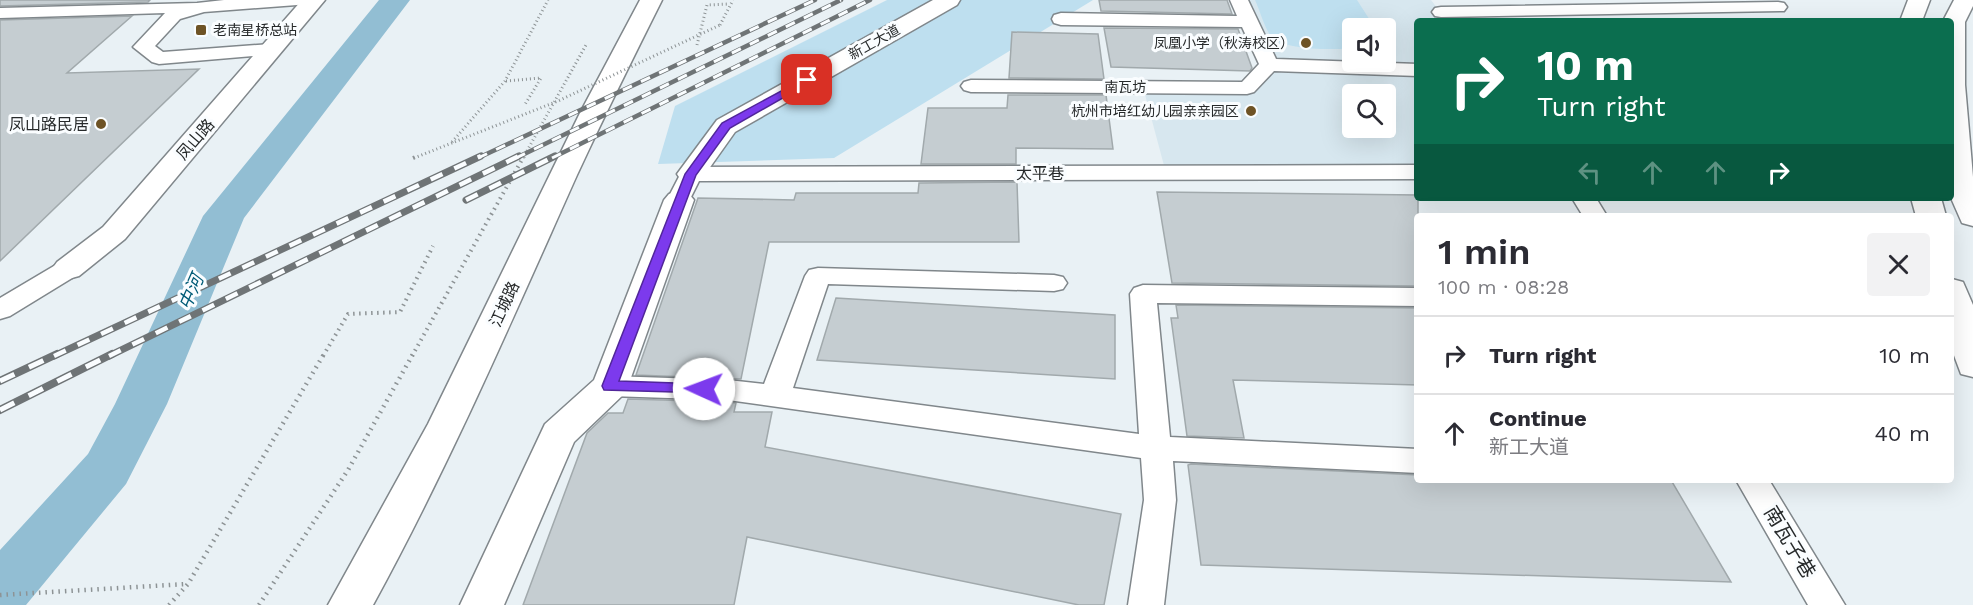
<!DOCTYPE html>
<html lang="en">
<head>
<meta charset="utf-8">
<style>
	:root { --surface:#fff; --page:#f2f2f3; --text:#2b2b33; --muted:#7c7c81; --line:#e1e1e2 }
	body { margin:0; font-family:"Work Sans","Noto Sans SC",sans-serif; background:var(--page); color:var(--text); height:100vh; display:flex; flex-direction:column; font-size:22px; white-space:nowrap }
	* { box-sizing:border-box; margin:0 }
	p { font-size:20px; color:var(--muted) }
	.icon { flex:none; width:33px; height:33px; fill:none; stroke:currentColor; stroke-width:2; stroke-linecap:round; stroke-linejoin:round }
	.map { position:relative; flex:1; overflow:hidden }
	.side { position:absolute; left:1414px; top:213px; width:540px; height:270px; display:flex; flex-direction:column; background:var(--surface); border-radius:6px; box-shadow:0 6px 24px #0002 }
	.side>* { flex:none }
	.top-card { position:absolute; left:1414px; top:18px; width:540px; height:183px; border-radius:6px; box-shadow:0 6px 24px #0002; background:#0b6e4f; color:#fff; overflow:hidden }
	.fabs { position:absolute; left:1342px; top:18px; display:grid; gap:12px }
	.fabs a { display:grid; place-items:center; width:54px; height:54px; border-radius:6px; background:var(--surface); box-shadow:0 6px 24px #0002; font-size:30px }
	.pin { position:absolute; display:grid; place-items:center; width:51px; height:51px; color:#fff; margin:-26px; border-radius:12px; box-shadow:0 3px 9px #0006 }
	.me { position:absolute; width:66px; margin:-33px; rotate:272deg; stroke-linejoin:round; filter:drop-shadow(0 0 4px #0008) }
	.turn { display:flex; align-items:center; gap:21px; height:126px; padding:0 24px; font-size:27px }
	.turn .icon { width:78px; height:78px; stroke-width:2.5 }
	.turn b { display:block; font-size:42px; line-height:51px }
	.lanes { display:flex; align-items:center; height:57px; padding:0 24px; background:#0003; justify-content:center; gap:30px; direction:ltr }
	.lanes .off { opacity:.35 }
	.round { display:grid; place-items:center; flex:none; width:63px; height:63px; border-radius:6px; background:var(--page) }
	.head { display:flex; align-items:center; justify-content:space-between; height:102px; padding:0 24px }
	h1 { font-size:36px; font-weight:600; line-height:45px }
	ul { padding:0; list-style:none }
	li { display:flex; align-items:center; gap:18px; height:78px; padding:0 24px; border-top:2px solid var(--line) }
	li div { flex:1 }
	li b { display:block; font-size:22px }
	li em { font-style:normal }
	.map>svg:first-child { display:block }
	.built { fill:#d7e7ef; fill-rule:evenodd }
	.green { fill:#bedfef }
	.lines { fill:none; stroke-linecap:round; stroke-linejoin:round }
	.canal { fill:#92bed3; fill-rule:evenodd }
	.building { fill:#c5cdd1; stroke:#a1a9ac; stroke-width:1.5 }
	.service-casing { stroke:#80878b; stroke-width:3 }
	.minor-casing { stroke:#80878b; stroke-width:3 }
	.primary-casing { stroke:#80878b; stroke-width:3 }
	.trunk-casing { stroke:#80878b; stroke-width:3 }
	.path-far2 { stroke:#8d9395; stroke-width:3; stroke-dasharray:1 3; stroke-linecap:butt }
	.path-far1 { stroke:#8d9395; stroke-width:4; stroke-dasharray:1.5 4.5; stroke-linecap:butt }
	.path { stroke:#8d9395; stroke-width:4.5; stroke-dasharray:1.5 5; stroke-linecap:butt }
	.service { fill:#fff; fill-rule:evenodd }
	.minor { fill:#fff; fill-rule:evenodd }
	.primary { fill:#fff; fill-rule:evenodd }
	.trunk { fill:#fff; fill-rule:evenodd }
	.rail-far2-casing { stroke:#6f7476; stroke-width:4.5 }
	.rail-far1-casing { stroke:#6f7476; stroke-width:7 }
	.rail-casing { stroke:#6f7476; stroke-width:8 }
	.rail-far2 { stroke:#fafdff; stroke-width:3; stroke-dasharray:10; stroke-linecap:butt }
	.rail-far1 { stroke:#fafdff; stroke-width:4.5; stroke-dasharray:13; stroke-linecap:butt }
	.rail { stroke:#fafdff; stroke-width:5; stroke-dasharray:16; stroke-linecap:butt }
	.path-bridge-far1 { stroke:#8d9395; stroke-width:3; stroke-dasharray:1 3; stroke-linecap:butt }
	.path-bridge { stroke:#8d9395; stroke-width:4; stroke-dasharray:1.5 4.5; stroke-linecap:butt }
	.route { fill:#7c3aed; stroke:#51269a; stroke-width:1.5 }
	.poi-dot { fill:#6e5325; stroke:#fafdff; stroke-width:2 }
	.labels { text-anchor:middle; stroke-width:6; stroke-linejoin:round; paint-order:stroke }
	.far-poi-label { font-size:14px; fill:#272a2b; stroke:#fafdff; text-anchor:end }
	.far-street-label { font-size:14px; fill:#272a2b; stroke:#fafdff }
	.poi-label { font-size:16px; fill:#272a2b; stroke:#fafdff; text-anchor:end }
	.street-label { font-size:16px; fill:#272a2b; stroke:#fafdff }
	.water-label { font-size:18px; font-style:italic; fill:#005b77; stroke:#fafdff }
	.near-street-label { font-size:20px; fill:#272a2b; stroke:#fafdff }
</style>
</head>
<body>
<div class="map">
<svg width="1973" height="605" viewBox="0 0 1973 605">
	<rect width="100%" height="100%" fill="#e9f1f5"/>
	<!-- built -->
	<path class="built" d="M1239 0H1431L1447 21H1418L1417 65 1265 58ZM1353 28H1386V62H1353Z
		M1269 65 1417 70V172L1166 173 1143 87 1247 88ZM1353 94H1386V128H1353Z"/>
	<!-- green -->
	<path class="green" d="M887 0H1093L834 158 658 164 675 106Z
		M1255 0H1357L1375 28H1353V48C1335 50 1282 51 1270 35 1264 26 1260 11 1255 0Z"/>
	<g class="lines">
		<!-- canal -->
		<path class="canal" d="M379 0H410L244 218 167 404 126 484 26 605H0V550L88 454 115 404 203 216Z"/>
	</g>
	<!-- building -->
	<path class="building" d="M0 0H150L148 2 0 6Z
		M1099 0H1227L1232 14 1101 11Z
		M132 16 67 73 199 69 0 261V20Z
		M1104 28 1238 29 1252 68 1250 71 1111 67Z
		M1012 32 1098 34 1104 79 1009 78Z
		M1008 95H1106L1113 149 1016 148V164H921L928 108H1007Z
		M1017 182 1019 242H769L741 379 636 375 698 198 794 200 796 193H918L919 183Z
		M1157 192 1418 195V286L1172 283Z
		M836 298 1115 315V379L817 360Z
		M1176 305 1418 308V385L1233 380 1244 438 1187 436 1171 318H1178Z
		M628 399 728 402 736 403 734 412H772L765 447 1121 514 1104 605H1079L747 537 734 605H523L587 433 608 413H623Z
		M1191 464 1418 475V480H1671L1731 582 1201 565 1188 465Z"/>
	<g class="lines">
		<!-- service casing -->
		<g class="service-casing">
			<path id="service" d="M224 0H306L303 4 297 5 204 12 180 19 155 46 163 52 271 44 278 46 281 50 278 54 159 64 152 62 133 47 165 13 0 18V8L197 3Z
				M1230 0H1248L1276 59 1418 64V76L1274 71 1254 92 1247 94 971 92 964 90 961 86 964 82 971 80 1242 82 1259 64 1242 27 1061 25 1054 23 1052 19 1054 15 1061 13 1237 16Z
				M1778 2 1784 3 1787 7 1784 11 1441 17 1435 16 1432 12 1435 8 1441 7Z
				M1418 165V179L699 181 687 205 679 207 671 205 667 200 683 169 691 167Z
				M1572 198H1596L1607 216H1583Z
				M68 261 77 263 81 269 77 275 10 316 0 319V298L59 263Z
				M818 268 1054 275 1063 277 1067 283 1063 289 1054 291 828 284 793 388 1139 434 1130 294 1134 288 1143 285 1418 288V306L1157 303 1170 437 1418 449V473L1173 461 1176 500 1164 605H1128L1144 500 1141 458 728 400 610 396 600 393 595 386 600 379 610 376 728 380 764 384 805 276 809 270Z
				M1736 480H1769L1845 605H1808Z"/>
		</g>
		<!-- minor casing -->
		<g class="minor-casing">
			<path id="minor" d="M302 0H325L125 239 79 276 68 279 57 276 52 269 57 262 103 227Z
				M933 0H960L957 5 735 132 701 180 691 182 681 180 677 174 717 120Z
				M679 191 689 194 694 200 628 386 623 395 574 442 504 605H460L545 424 594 380 664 200 669 194Z"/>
		</g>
		<!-- primary casing -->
		<g class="primary-casing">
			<path id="primary" d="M640 0H662C633 58 604 116 577 175 512 320 449 466 373 605H328L428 424 580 113Z
				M1908 0H1930L1922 21H1900Z
				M1911 198H1941L1946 216H1916Z
				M1952 279 1963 282 1973 305V377L1961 374 1952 350Z"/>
		</g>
		<!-- trunk casing -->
		<g class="trunk-casing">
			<path id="trunk" d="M1954 0H1973V6L1965 22V85L1973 177V226L1962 223 1951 198 1952 21H1943Z"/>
		</g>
		<!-- path-far2 -->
		<path class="path-far2" d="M720 25 733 0
			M697 45 707 5 729 4
			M506 81 541 78 524 106
			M452 142 505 81 548 0
			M523 158 586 45"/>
		<!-- path-far1 -->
		<path class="path-far1" d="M323 356 348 314 400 312 433 246
			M412 356 524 156"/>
		<!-- path -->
		<path class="path" d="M0 595 187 584
			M169 605 188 584 324 354
			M259 605 348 470 413 354"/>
		<!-- service -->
		<use href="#service" class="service"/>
		<!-- minor -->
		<use href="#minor" class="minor"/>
		<!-- primary -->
		<use href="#primary" class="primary"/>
		<!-- trunk -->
		<use href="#trunk" class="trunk"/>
		<!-- rail-far2 casing -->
		<g class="rail-far2-casing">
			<path id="rail-far2" d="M478 158 815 0
				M516 158 841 0
				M552 158 870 0"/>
		</g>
		<!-- rail-far1 casing -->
		<g class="rail-far1-casing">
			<path id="rail-far1" d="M466 200 555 156
				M54 356 481 156
				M109 356 519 156"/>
		</g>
		<!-- rail casing -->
		<g class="rail-casing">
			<path id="rail" d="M0 381 57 354
				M0 410 112 354"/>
		</g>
		<!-- rail-far2 -->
		<use href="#rail-far2" class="rail-far2"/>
		<!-- rail-far1 -->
		<use href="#rail-far1" class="rail-far1"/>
		<!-- rail -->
		<use href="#rail" class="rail"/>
		<!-- path-bridge-far1 -->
		<path class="path-bridge-far1" d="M414 158 558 101 720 25"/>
		<!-- path-bridge -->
		<path class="path-bridge" d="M413 158 418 156"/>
	</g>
	<!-- route -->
	<path class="route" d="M807 77 812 80 811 82 730 128 696 175 619 381 704 384 712 389 709 393 604 390 602 386 685 174 722 123Z"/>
	<!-- markers -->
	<g class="poi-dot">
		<rect x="195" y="24" width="12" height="12" rx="3"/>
		<circle cx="1306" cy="43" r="6"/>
		<circle cx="1251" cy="111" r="6"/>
		<circle cx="101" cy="124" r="6"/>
	</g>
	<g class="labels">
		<!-- far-poi labels -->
		<g class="far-poi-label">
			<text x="213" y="35" text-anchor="start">老南星桥总站</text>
			<text x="1294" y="48">凤凰小学（秋涛校区）</text>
			<text x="1239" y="116">杭州市培红幼儿园亲亲园区</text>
		</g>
		<!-- far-street labels -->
		<g class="far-street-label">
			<text transform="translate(874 42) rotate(-29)" y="5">新工大道</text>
			<text x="1125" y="92">南瓦坊</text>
		</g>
		<!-- poi labels -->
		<g class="poi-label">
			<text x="89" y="130">凤山路民居</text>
		</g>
		<!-- street labels -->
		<g class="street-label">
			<text transform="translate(195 139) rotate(-49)" y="6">凤山路</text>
			<text x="1040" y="179">太平巷</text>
			<text transform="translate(504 304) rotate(-65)" y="6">江城路</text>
		</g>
		<!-- water labels -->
		<g class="water-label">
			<text transform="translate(191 292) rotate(-66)" y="6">中河</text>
		</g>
		<!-- near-street labels -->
		<g class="near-street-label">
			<text transform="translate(1790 542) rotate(59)" y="7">南瓦子巷</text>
		</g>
	</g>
</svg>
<div class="fabs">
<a><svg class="icon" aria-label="sound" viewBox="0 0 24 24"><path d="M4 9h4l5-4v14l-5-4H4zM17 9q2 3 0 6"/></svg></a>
<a><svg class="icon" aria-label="search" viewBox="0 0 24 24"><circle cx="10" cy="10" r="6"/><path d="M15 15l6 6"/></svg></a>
</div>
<div class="pin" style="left:807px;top:80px;background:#d93025"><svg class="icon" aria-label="arrive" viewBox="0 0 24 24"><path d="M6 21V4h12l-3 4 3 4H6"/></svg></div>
<svg class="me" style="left:704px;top:389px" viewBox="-20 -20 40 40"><circle r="19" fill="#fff"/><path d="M0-13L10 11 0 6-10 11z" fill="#7c3aed"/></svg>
<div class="top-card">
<div class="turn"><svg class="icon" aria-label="right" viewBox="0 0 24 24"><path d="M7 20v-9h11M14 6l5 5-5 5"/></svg><div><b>10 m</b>Turn right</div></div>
<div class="lanes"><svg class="icon off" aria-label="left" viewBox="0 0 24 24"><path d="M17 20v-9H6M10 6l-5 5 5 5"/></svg><svg class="icon off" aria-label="ahead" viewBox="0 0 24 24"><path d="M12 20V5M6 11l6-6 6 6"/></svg><svg class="icon off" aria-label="ahead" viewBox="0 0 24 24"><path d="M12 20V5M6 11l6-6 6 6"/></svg><svg class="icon" aria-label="right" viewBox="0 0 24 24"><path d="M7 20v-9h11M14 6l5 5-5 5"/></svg></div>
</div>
<section class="side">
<div class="head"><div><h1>1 min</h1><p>100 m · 08:28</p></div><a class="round"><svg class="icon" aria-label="close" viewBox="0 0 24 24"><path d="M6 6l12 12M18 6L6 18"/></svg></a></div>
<ul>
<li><svg class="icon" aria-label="right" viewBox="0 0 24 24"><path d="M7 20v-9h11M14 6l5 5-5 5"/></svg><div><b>Turn right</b></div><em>10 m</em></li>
<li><svg class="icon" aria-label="ahead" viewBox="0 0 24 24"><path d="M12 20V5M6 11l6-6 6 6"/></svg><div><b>Continue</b><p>新工大道</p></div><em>40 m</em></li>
</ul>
</section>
</div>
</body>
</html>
